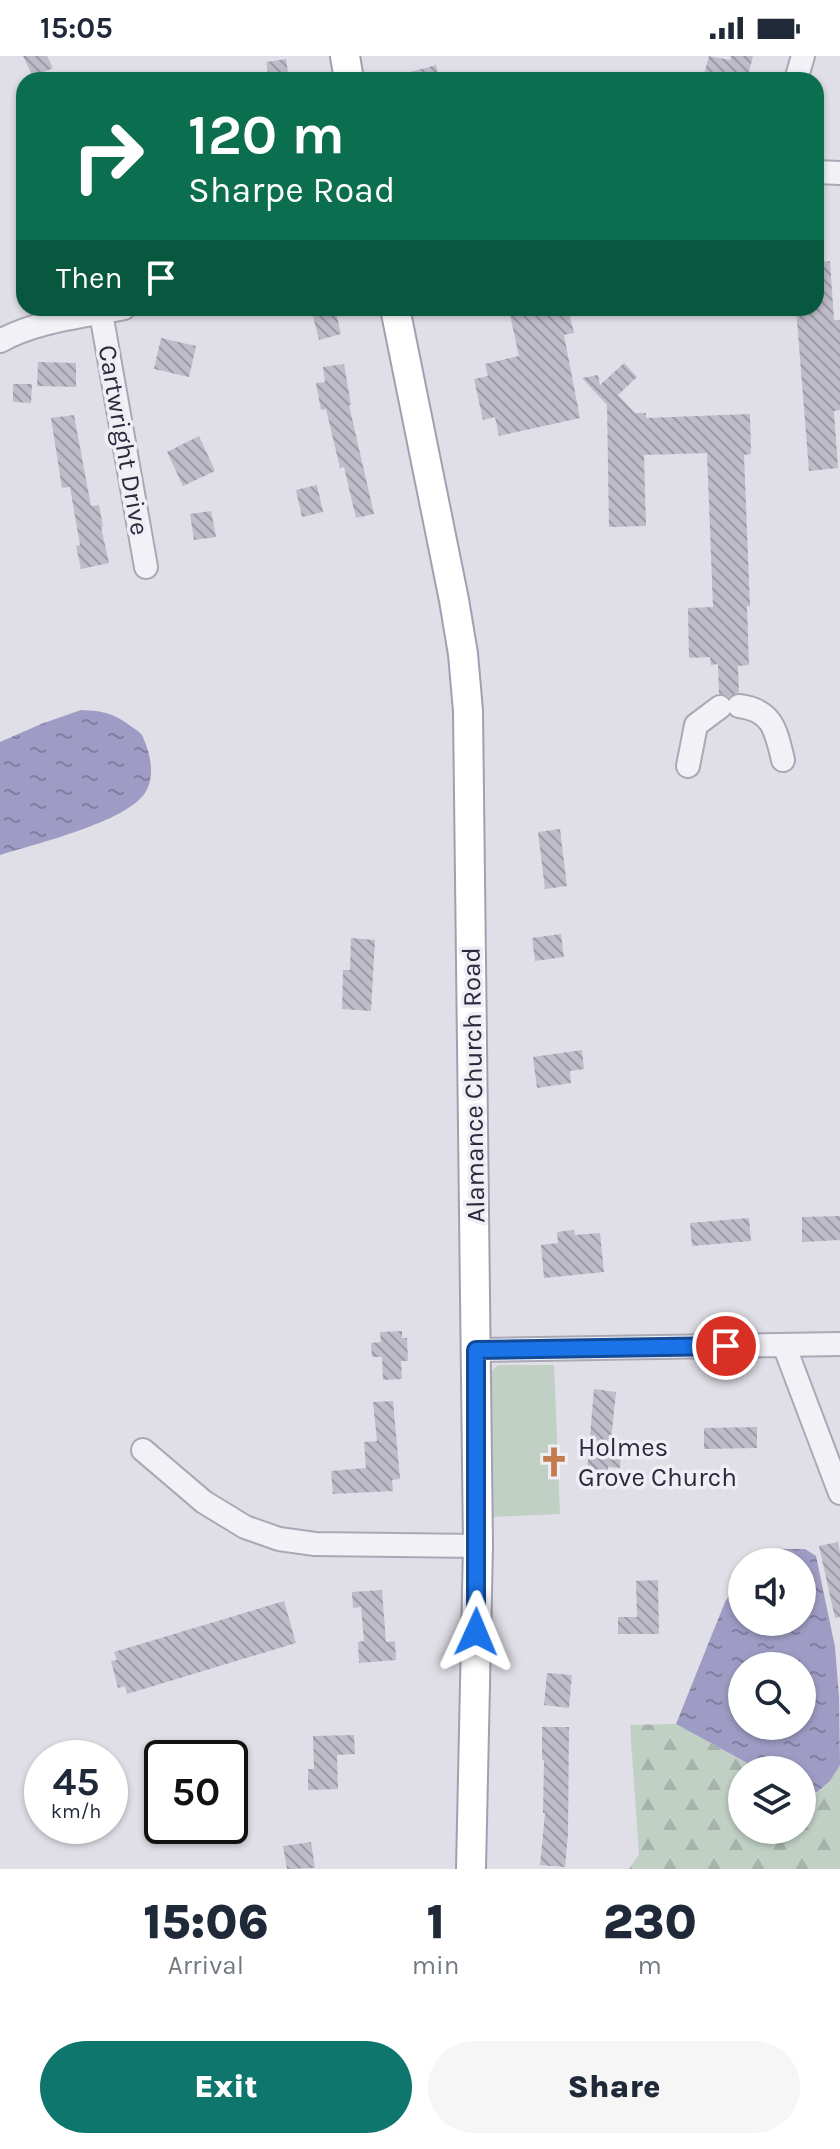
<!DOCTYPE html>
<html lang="en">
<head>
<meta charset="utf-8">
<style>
	:root { --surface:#fff; --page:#f6f6f7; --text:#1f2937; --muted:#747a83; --accent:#0f766e }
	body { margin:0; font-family:Karla,sans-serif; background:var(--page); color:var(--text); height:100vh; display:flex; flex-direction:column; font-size:30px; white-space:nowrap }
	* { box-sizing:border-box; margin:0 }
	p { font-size:26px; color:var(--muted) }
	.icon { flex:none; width:44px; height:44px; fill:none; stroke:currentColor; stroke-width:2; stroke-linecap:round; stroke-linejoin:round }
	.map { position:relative; height:1813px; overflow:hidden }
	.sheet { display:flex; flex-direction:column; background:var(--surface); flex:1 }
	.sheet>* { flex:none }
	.banner { position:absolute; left:16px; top:16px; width:808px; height:244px; border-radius:24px; box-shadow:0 2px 6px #0004; background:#0b6e4f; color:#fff; overflow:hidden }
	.controls { position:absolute; left:728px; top:1492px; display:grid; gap:16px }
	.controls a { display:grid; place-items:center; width:88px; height:88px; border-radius:50%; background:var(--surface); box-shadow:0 2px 6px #0004; font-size:40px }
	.speed { position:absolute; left:24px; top:1684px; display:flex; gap:16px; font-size:40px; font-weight:700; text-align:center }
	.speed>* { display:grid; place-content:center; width:104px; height:104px; border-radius:50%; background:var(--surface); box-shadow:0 2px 6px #0004; line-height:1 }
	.speed small { font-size:20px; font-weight:400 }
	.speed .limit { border:4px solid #111; border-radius:12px; background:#fff; color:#111 }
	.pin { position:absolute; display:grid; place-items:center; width:68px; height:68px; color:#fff; margin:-34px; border:4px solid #fff; border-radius:50%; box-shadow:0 2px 8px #0007 }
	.me { position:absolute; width:88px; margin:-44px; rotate:1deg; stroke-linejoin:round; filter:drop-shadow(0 0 6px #0008) }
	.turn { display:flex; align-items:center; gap:28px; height:168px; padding:0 40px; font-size:36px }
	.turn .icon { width:104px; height:104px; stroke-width:2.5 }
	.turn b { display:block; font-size:56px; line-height:68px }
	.then { display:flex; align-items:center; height:76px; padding:0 40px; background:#0003; gap:16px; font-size:30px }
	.eta { display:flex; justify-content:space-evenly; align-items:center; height:136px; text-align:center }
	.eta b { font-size:48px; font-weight:800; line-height:56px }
	.button { display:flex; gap:16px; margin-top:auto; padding:16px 40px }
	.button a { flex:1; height:92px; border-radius:48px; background:var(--accent); color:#fff; font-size:32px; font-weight:800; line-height:92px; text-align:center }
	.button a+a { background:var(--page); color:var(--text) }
	.status { display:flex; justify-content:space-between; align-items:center; height:56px; padding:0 40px; background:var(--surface); direction:ltr }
	.status svg { height:22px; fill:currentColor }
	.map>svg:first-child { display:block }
	.grass { fill:#c0d0c5 }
	.forest { fill:url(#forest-firs) }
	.water { fill:url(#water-ripples); fill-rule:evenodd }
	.building { fill:url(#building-back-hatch) }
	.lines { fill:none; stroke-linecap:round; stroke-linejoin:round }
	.minor-casing { stroke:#aaa8b4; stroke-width:26 }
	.major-casing { stroke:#a29fb2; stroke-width:32 }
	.minor { stroke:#f2f1f6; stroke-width:22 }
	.major { stroke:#fff; stroke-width:28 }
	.route-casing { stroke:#114b97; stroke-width:20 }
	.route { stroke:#1a73e8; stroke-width:14 }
	.labels { text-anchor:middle; stroke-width:7; stroke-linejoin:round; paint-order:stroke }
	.street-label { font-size:26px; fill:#2c293d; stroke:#efeef5 }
	.poi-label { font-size:26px; fill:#2c293d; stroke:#efeef5; text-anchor:start }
</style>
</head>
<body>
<div class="status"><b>15:05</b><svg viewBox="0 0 49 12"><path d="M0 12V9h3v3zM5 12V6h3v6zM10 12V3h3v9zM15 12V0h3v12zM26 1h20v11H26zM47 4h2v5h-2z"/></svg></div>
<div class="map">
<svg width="840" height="1813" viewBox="0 0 840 1813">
	<defs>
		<pattern id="forest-firs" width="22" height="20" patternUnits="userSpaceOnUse" patternTransform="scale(2)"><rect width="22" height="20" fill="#c0d0c5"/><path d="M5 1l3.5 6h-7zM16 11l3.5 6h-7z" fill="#a5b3aa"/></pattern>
		<pattern id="water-ripples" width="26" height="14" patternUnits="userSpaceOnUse" patternTransform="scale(2)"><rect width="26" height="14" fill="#9e9cc4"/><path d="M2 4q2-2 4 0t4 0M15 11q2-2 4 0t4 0" fill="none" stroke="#817fa0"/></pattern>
		<pattern id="building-back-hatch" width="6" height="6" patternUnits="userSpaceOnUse" patternTransform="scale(2)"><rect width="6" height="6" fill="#bebcc9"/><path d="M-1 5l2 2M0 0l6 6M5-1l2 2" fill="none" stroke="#9b99a4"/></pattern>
	</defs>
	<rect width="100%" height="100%" fill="#e0dfe7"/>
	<!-- grass -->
	<path class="grass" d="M498 1309H554L560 1458 491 1461 489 1317Z"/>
	<!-- forest -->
	<path class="forest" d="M676 1668 760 1714H742V1774H802V1737L811 1742 830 1725 840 1709V1813H629L639 1798 630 1669Z"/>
	<!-- water -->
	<path class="water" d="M81 654C104 655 113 657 132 671 138 675 142 677 144 684 151 699 155 722 145 737 126 766 35 788 0 799V686L41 668Z
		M781 1493H805L816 1500 835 1591 839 1641 840 1709 830 1725 810 1742 802 1737V1714H760L676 1668 725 1546 742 1520V1566H802V1506H751L754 1502ZM742 1610H802V1670H742Z"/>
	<!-- building -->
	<path class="building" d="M23 0H47L53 12 33 21Z
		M709 0 730 4 731 0H753L747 24H711L703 22Z
		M286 3 289 24H269L266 6Z
		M436 9 440 24H396V20Z
		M830 205 834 264H840V354L834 355 838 412 809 415 796 252H816V206Z
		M311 252H335L341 278 319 284Z
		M525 252H568L574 277 564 279 580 362 499 380 495 361 483 364 474 323 488 320 485 308 519 300 509 255Z
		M161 282 196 290 189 321 154 313Z
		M38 306 76 307V331L37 330Z
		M624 307 637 321 618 339 635 357H646V362L750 358 751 398 744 399 750 550H747L749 609 738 610 739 636 729 641 719 637 718 608 711 609 710 601 689 602 688 552 713 551 707 397 644 399 646 470 609 471 607 349 582 322 598 319 600 329Z
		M344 308 351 349H349L374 458 356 462 344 411 340 412 326 353 321 354 316 327 325 326 323 311Z
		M13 328H32L31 347 13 346Z
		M74 359 91 450 99 449 103 471H101L109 507 81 513 76 490 80 489 70 431 62 432 51 362Z
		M199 380 215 415 183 430 167 396Z
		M317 429 323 456 302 461 296 434Z
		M211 455 216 481 194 484 190 458Z
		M560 773 567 830 545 833 538 776Z
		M561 878 564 901 535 905 532 882Z
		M351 882 375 884 371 955 342 953 343 914H350Z
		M582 994 584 1013 570 1015 571 1027 537 1032 533 1001Z
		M840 1160V1184L802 1186V1161Z
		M749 1162 751 1185 692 1190 690 1167Z
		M574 1174 575 1179 600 1177 604 1216 544 1222 541 1189 558 1187 557 1176Z
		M402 1275V1282H407L408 1305H401L402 1323 383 1324 382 1301H372L371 1287 381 1286 380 1276Z
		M594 1333 616 1336 610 1394 621 1395 620 1412 608 1411 606 1429 586 1427Z
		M393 1345 400 1423 392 1424 393 1435 333 1438 331 1415 366 1412 364 1386 377 1385 373 1346Z
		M757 1371V1392L704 1393V1372Z
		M838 1486 840 1497V1561L835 1562 819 1490Z
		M658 1524 659 1578H618V1561H637L636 1525Z
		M382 1534 386 1586 395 1585 396 1604 359 1607 358 1586 364 1585 361 1551 353 1552 352 1536Z
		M284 1545 296 1587 127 1638 125 1630 118 1632 111 1605 117 1604 114 1596Z
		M547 1617 572 1619 569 1652 544 1649Z
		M542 1671H569L568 1778 565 1811 540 1809 545 1757H543L544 1704H542Z
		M354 1679 355 1698 337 1699 338 1733 308 1734V1713H314L313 1680Z
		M311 1786 315 1812 287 1813 283 1790Z"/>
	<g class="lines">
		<!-- minor casing -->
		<g class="minor-casing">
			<path id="minor" d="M796 24 803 0
				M816 116 840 117
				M101 257 146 511
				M0 285C38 264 83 261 124 252
				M739 650C773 654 776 675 783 704
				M688 710 696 669 720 651
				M784 1289 840 1437
				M476 1294 840 1288
				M143 1394 204 1446 245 1471 279 1483 315 1488 478 1490"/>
		</g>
		<!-- major casing -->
		<g class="major-casing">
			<path id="major" d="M345 0 349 24
				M395 252 454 544 463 598 468 655 478 1490 471 1813"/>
		</g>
		<!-- minor -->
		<use href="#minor" class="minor"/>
		<!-- major -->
		<use href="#major" class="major"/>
	</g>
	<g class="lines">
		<!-- route casing -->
		<g class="route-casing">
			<path id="route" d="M476 1576V1294L726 1290"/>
		</g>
		<!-- route -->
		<use href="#route" class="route"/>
	</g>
	<!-- icons -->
	<defs>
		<g id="church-bare" transform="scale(2.4)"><path d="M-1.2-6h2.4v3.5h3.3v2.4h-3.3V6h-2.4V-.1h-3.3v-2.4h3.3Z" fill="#c37b4d" stroke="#efeef5" stroke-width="2.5" paint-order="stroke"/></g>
	</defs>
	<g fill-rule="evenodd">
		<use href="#church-bare" x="554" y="1406"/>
	</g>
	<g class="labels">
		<!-- street labels -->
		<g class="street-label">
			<text transform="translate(124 384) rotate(80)" y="9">Cartwright Drive</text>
			<text transform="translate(473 1029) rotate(-91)" y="9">Alamance Church Road</text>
		</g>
		<!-- poi labels -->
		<g class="poi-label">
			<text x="578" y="1400">Holmes<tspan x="578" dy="30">Grove Church</tspan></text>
		</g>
	</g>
</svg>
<div class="controls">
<a><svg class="icon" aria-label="sound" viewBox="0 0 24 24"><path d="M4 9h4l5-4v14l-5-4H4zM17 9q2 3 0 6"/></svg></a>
<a><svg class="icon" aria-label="search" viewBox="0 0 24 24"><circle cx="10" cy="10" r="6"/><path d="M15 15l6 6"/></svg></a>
<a><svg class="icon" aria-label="layers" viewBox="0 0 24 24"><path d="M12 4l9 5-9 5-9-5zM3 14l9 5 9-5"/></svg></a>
</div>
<div class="speed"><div>45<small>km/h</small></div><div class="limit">50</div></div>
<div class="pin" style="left:726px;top:1290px;background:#d93025"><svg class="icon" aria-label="arrive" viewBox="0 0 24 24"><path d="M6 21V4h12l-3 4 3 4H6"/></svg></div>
<svg class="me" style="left:476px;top:1576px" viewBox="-20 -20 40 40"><path d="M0-17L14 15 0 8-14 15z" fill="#1a73e8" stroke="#fff" stroke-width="4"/></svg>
<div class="banner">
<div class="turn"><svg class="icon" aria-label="right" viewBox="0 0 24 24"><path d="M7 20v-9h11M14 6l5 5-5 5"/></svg><div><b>120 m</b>Sharpe Road</div></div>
<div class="then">Then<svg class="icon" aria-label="arrive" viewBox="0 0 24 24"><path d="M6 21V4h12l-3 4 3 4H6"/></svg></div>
</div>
</div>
<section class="sheet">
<div class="eta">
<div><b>15:06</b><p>Arrival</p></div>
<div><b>1</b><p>min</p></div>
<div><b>230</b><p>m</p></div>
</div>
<div class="button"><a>Exit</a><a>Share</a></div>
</section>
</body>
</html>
